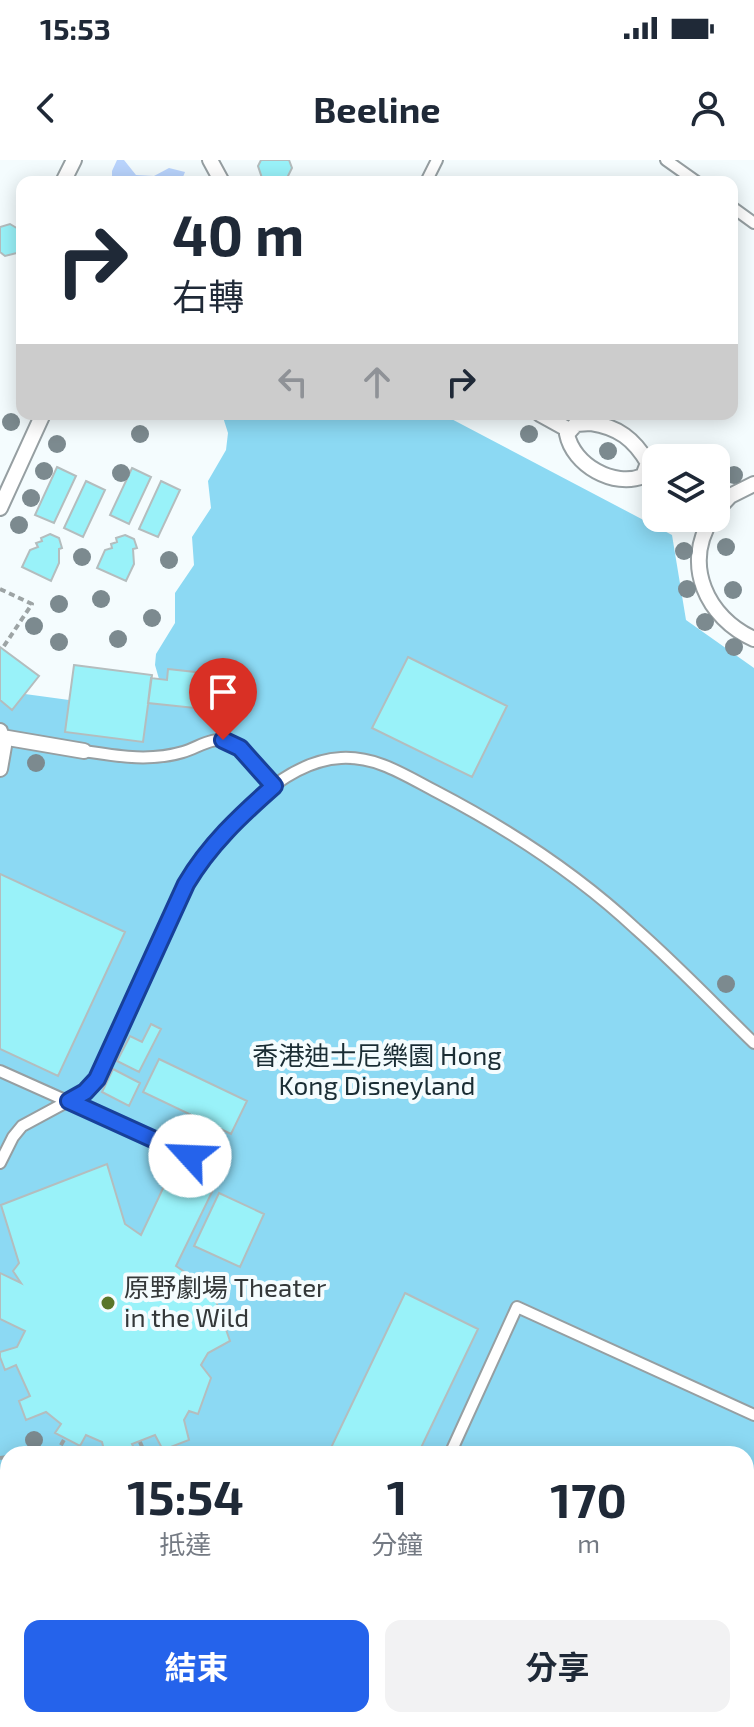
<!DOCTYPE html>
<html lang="zh-TW">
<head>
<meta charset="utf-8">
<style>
	:root { --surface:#fff; --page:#f2f2f3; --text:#1f2937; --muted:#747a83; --accent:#2563eb }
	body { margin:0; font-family:"Exo 2","Noto Sans TC",sans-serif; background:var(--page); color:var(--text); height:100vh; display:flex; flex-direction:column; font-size:30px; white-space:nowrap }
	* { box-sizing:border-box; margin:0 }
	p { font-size:26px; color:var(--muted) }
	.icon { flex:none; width:44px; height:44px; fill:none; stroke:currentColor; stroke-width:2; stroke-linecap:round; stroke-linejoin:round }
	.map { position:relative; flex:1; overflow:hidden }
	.sheet { position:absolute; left:0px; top:1286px; width:754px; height:282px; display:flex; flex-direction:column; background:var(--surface); border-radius:24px 24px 0 0; box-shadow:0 4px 20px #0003 }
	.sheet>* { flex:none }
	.guide { position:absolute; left:16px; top:16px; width:722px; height:244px; border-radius:16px; box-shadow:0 4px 20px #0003; background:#fff; color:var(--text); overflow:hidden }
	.tools { position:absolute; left:642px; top:284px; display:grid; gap:16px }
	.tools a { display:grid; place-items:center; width:88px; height:88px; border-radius:16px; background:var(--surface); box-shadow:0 4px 20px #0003; font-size:40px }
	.pin { position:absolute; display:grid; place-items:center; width:68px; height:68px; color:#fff; margin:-82px -34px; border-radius:50% 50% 50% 0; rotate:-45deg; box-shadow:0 0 8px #0007 }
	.pin .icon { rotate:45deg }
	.me { position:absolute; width:88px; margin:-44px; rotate:295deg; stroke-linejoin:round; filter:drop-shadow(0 0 6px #0008) }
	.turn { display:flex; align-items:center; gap:28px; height:168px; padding:0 24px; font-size:36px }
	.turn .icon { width:104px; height:104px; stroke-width:2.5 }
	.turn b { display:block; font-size:56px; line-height:68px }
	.lanes { display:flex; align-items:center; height:76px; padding:0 24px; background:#0003; justify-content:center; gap:40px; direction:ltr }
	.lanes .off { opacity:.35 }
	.eta { display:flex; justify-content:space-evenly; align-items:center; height:136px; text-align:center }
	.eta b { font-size:48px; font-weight:700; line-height:56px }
	.button { display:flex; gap:16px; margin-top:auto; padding:16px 24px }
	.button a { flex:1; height:92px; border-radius:16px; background:var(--accent); color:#fff; font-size:32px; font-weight:700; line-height:92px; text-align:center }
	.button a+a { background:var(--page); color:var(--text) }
	.status { display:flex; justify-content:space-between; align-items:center; height:56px; padding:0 40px; background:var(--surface); direction:ltr }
	.status svg { height:22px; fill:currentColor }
	header { display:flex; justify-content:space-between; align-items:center; height:104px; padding:0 24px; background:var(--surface); font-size:36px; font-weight:700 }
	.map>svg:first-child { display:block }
	.green { fill:#8cd9f3; fill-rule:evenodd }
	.water { fill:#b9d4fd }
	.building { fill:#99f2f9; stroke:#b4bdbe; stroke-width:2 }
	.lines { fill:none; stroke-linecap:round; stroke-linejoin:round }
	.service-casing { stroke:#969fa2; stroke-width:14 }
	.pedestrian-casing { stroke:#969fa2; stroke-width:18 }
	.path { stroke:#9da4a5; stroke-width:4; stroke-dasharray:6 4; stroke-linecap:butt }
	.service { stroke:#fff; stroke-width:10 }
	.pedestrian { stroke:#fff; stroke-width:14 }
	.tree { fill:#7c8a8f }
	.route-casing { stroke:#184099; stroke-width:20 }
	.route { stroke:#2563eb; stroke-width:14 }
	.poi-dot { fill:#597528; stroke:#f4fcfe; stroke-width:3 }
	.labels { text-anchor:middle; stroke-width:8; stroke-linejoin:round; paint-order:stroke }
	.park-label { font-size:26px; fill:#1a2d34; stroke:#f4fcfe }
	.poi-label { font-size:26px; fill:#343839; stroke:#f4fcfe; text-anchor:start }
</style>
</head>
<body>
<div class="status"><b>15:53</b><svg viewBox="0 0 49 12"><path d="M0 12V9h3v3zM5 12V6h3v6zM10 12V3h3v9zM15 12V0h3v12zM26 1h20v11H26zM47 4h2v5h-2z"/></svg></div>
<header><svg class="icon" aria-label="back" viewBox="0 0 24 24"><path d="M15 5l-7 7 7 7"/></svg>Beeline<svg class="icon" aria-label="person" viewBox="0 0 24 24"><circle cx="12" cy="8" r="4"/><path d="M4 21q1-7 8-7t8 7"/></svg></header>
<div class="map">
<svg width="754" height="1567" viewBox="0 0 754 1567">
	<rect width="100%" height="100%" fill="#f4fcfe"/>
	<!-- green -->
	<path class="green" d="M222 254H442L672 375 686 460 754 508V1567H0V487L39 516 25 534 69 540 65 572 143 582 151 518 159 519 155 505 156 494 175 463V433L194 405 192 377 211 348 208 321 226 290 228 273ZM8 1294H746V1560H8Z"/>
	<!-- water -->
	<path class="water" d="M117 0H124L136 15 154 16 169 8 185 12 181 22H112V11Z"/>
	<!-- building -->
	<path class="building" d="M261 0H289L292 8 286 20 270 22 262 18 258 6Z
		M10 64 20 70 22 84 17 93 5 96 0 92V67Z
		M57 307 76 316 54 363 35 355Z
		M132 308 151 317 129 364 110 355Z
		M86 321 105 330 83 377 64 368Z
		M161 321 180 330 158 377 139 369Z
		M50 374 59 378 62 388 59 389V403L51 421 22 407 30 390 38 387 36 383 42 381 41 378Z
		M125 375 134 379 137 388 133 389 134 404 126 421 97 408 105 390 112 388 111 384 117 382 116 378Z
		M0 487 39 516 12 550 0 540Z
		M408 497 507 546 472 617 372 568Z
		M74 505 152 515 143 582 65 572Z
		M168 509 204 513 202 532H198L195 548 148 543 151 518 167 520Z
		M0 714 125 772 58 916 0 889Z
		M151 864 161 869 139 912 117 901 130 876 142 882Z
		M159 899 247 941 231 974 143 932Z
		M113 909 140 923 129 946 102 932Z
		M107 1004 125 1064 141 1075 174 1005 214 1028 176 1106 189 1115 186 1126 209 1121 230 1181 208 1193 201 1205 211 1218 198 1254 189 1251 184 1260 189 1280 163 1290 155 1275 132 1284 137 1294H105L102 1282 86 1275 80 1286 55 1273 61 1264 46 1252 26 1260 19 1241 30 1236 16 1205 5 1210 0 1197V1192L17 1187 25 1171 0 1159V1113L21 1123 13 1111 19 1103 1 1045Z
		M219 1033 264 1054 240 1107 194 1086Z
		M405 1133 478 1169 418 1294H328Z
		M754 1359V1409L746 1410V1361Z
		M705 1560H743L754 1567H702Z"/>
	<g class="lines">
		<!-- service casing -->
		<g class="service-casing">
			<path id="service" d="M666 0 697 22
				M426 22 437 0
				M732 47 754 63
				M84 591C117 596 149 602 183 592 198 588 213 575 230 582 248 589 262 612 274 626
				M0 911 190 996
				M0 1003 13 977 22 966 85 932 97 919 186 724C216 675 279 601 341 598 377 596 406 616 437 632 508 669 577 714 636 769 677 805 715 845 754 883
				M450 1294 517 1147 754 1255
				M551 1560 560 1567"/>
		</g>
		<!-- pedestrian casing -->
		<g class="pedestrian-casing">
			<path id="pedestrian" d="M210 0 222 22
				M63 22 74 0
				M540 254 569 270
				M591 263C618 267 634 279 648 303L643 316C614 328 573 305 567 274L576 264Z
				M0 348 43 254
				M716 351 730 336 754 324
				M712 358C682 405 707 458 754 479
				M0 571 4 586 0 609
				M2 577 84 591
				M0 1544 8 1545
				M67 1560 76 1567
				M402 1560V1567
				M329 1567 336 1560"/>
		</g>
		<!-- path -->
		<path class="path" d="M0 429 32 444 2 489
			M140 1282 145 1294
			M56 1294 65 1278
			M0 1298 8 1297
			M0 1513 8 1514
			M257 1567 260 1560"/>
		<!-- service -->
		<use href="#service" class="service"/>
		<!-- pedestrian -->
		<use href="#pedestrian" class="pedestrian"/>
	</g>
	<!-- trees -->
	<g class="tree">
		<circle cx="11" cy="262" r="9"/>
		<circle cx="140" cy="274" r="9"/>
		<circle cx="529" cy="274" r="9"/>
		<circle cx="57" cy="284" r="9"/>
		<circle cx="608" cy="291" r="9"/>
		<circle cx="44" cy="311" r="9"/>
		<circle cx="121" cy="313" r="9"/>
		<circle cx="734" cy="315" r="9"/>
		<circle cx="31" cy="338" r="9"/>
		<circle cx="19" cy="365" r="9"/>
		<circle cx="726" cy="387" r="9"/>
		<circle cx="684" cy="391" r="9"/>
		<circle cx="82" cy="397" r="9"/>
		<circle cx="169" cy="400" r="9"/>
		<circle cx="687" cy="429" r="9"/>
		<circle cx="733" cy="430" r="9"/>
		<circle cx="101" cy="439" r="9"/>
		<circle cx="59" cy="444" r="9"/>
		<circle cx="152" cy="458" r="9"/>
		<circle cx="705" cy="462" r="9"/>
		<circle cx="34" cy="466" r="9"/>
		<circle cx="118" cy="479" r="9"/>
		<circle cx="59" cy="482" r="9"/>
		<circle cx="734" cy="487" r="9"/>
		<circle cx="36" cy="603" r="9"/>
		<circle cx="726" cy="824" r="9"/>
		<circle cx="34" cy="1280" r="9"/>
	</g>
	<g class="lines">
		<!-- route casing -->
		<g class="route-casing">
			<path id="route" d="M190 996 69 941 85 932 97 919 186 724C209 685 240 656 274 626L240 588 223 580"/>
		</g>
		<!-- route -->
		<use href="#route" class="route"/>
	</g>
	<!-- markers -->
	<circle class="poi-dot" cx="108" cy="1143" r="8"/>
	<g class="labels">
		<!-- park labels -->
		<g class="park-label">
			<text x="377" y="905">香港迪士尼樂園 Hong<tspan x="377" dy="30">Kong Disneyland</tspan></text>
		</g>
		<!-- poi labels -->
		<g class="poi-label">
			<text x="124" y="1137">原野劇場 Theater<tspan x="124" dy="30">in the Wild</tspan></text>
		</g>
	</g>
</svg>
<div class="tools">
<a><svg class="icon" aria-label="layers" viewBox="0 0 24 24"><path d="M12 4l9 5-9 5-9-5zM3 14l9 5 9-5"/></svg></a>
</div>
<div class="pin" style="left:223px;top:580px;background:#d93025"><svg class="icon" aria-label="arrive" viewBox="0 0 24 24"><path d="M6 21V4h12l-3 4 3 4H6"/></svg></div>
<svg class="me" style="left:190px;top:996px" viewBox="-20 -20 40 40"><circle r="19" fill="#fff"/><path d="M0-13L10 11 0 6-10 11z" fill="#2563eb"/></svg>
<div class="guide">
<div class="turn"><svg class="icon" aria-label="right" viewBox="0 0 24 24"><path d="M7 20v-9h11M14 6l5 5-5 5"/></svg><div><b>40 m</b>右轉</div></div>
<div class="lanes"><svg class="icon off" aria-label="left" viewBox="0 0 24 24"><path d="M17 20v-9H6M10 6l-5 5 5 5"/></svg><svg class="icon off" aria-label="ahead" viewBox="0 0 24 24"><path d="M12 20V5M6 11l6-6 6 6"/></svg><svg class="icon" aria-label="right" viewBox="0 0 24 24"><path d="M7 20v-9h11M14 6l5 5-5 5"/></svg></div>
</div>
<section class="sheet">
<div class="eta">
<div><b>15:54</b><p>抵達</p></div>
<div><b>1</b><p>分鐘</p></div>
<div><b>170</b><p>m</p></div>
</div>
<div class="button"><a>結束</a><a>分享</a></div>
</section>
</div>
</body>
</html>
